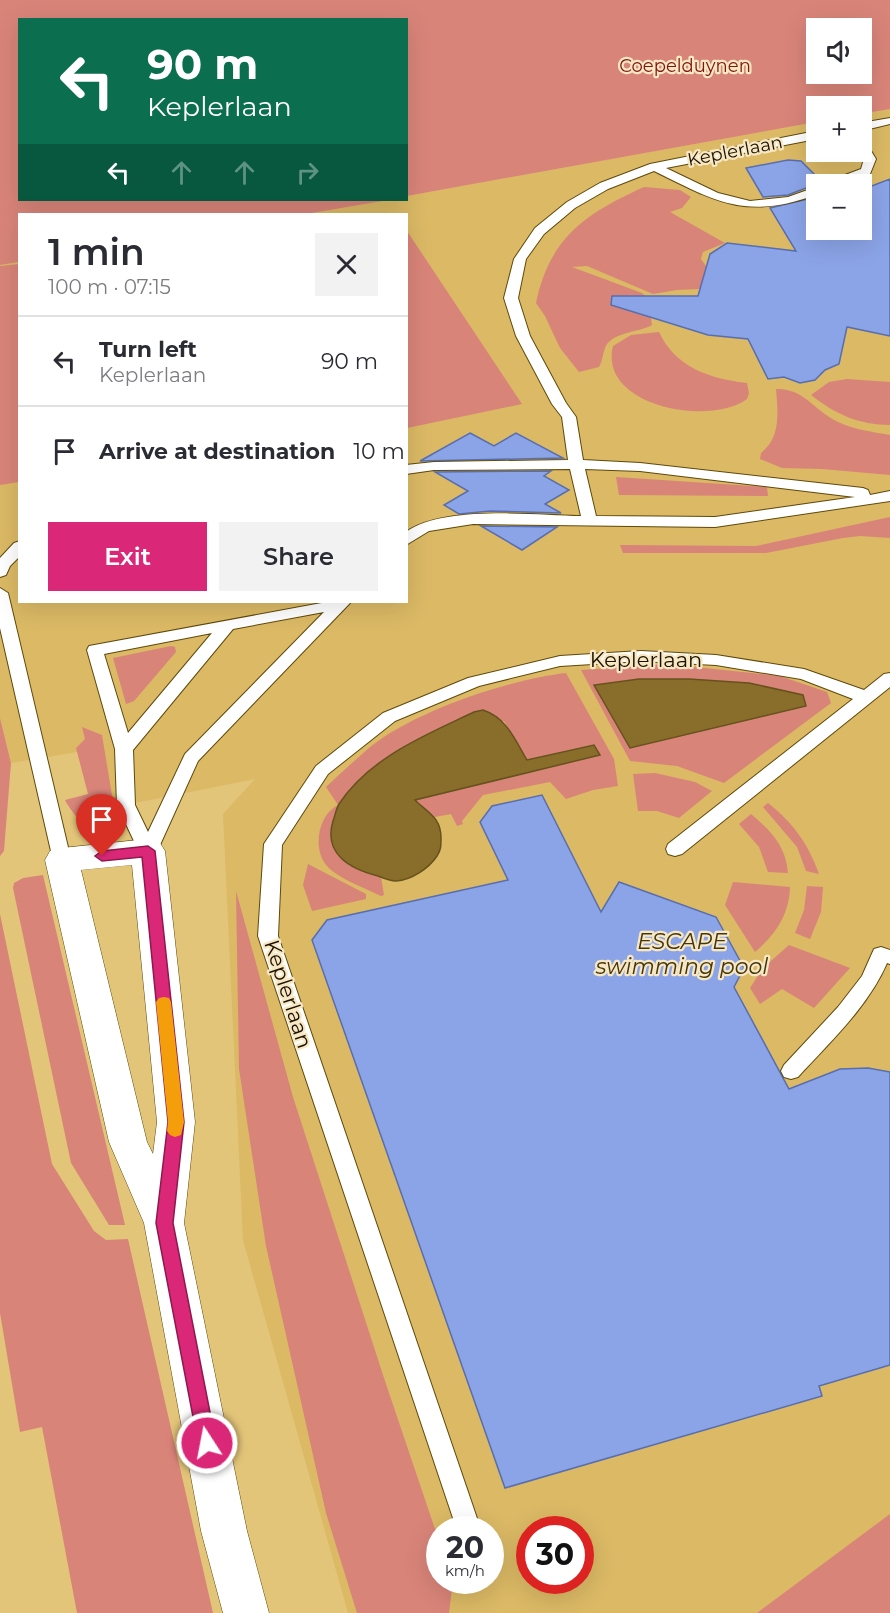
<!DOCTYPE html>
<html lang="en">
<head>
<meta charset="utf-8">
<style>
	:root { --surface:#fff; --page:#f2f2f3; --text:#2b2b33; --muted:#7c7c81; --line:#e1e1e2; --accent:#db2777 }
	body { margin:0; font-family:Montserrat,sans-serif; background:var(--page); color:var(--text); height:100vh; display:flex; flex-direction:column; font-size:22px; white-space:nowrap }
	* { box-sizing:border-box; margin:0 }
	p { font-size:20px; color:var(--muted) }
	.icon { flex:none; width:33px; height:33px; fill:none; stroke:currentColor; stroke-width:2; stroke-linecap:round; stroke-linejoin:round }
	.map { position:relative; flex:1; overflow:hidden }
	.drawer { position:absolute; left:18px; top:213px; width:390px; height:390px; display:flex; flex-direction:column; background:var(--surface); border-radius:0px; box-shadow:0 6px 24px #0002 }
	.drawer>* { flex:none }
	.hud { position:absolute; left:18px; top:18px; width:390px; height:183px; border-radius:0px; box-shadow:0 6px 24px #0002; background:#0b6e4f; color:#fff; overflow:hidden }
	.tools { position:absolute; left:806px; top:18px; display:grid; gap:12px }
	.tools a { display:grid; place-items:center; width:66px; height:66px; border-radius:0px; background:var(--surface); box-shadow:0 6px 24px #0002; font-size:30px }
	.speed { position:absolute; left:426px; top:1516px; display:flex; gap:12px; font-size:30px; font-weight:700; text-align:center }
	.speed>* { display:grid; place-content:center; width:78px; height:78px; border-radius:50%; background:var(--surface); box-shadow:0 6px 24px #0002; line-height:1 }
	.speed small { font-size:15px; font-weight:400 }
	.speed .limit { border:9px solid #d22; background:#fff; color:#111 }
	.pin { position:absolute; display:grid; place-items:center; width:51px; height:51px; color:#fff; margin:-62px -26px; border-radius:50% 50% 50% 0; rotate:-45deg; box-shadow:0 0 6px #0007 }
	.pin .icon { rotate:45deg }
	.me { position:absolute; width:66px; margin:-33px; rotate:349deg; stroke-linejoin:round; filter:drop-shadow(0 0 4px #0008) }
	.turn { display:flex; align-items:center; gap:21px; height:126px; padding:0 30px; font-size:27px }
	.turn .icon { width:78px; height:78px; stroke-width:2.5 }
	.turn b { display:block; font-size:42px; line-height:51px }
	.lanes { display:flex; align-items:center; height:57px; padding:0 30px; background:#0003; justify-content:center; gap:30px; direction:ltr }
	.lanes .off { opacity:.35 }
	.round { display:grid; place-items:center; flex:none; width:63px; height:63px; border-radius:0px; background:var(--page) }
	.summary { display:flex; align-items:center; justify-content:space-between; height:102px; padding:0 30px }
	h1 { font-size:36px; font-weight:600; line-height:45px }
	.action { display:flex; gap:12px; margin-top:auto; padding:12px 30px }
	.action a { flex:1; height:69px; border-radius:0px; background:var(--accent); color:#fff; font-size:24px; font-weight:600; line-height:69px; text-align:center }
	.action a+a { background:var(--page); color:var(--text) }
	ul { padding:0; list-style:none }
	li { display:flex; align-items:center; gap:18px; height:90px; padding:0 30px; border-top:2px solid var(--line) }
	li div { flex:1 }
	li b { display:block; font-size:22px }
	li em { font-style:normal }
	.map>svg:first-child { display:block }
	.built { fill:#dbb965; fill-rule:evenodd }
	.green { fill:#d98479; fill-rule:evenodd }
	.water { fill:#886e2a; stroke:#67521d; stroke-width:1.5 }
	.building { fill:#8ba4e7; stroke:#586ead; stroke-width:1.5 }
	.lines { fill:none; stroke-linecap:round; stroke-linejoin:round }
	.lane-casing { stroke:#5f490a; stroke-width:2 }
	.street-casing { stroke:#5f490a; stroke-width:1 }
	.lane { fill:#fff; fill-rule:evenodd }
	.street { fill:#fff; fill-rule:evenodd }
	.route { fill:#db2777; stroke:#8e194d; stroke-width:1.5 }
	.slow { fill:#f59e0b }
	.labels { text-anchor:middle; stroke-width:4.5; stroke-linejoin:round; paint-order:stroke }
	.far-park-label { font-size:18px; fill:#821411; stroke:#f7e7c3 }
	.far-street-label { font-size:18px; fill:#1a1100; stroke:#f7e7c3 }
	.street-label { font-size:21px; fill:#1a1100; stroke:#f7e7c3 }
	.water-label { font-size:22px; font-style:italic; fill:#44360f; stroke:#f7e7c3 }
</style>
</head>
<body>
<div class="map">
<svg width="890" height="1613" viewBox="0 0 890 1613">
	<rect width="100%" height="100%" fill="#e3c579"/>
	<!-- built -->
	<path class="built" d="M890 109V1613H348L243 1240 223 814 255 779 115 807 101 748 11 763 0 718V265L19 262 20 602H406V214H306L389 200H406L407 196 816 122V152H861V114ZM816 184H861V230H816ZM440 1530H490V1581H440ZM530 1530H580V1581H530Z"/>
	<!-- green -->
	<path class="green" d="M0 0H890V109L861 114V106H816V122L407 196 406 20H20V200H389L306 214H20L19 262 0 265ZM816 28H861V74H816Z
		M644 187 680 190 691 197 682 208 670 212 725 243 703 252 701 259 706 266 723 277 722 288 677 290 653 294 587 266 572 267 642 293 650 300C649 309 651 316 652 325 638 333 618 331 607 344 603 350 603 360 599 367L579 372 560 348 545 316 536 303C550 237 585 214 644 187Z
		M407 231 522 404 407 428Z
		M19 264V482L0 485V266Z
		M659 332C675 367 710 379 747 383L749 393 747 399C709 427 598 406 613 346L631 335Z
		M847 379 890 382V425C859 425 835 414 811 395L829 382Z
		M776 389C803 388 813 409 836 421 852 429 872 432 890 435V475L822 469 782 468 760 459 761 453C781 437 778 413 776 389Z
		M616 477 767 487 768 496 619 495Z
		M890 517V538L860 536 843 538 766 553H623L620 545 756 546Z
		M171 646 175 647 176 652 134 701 126 704 113 658Z
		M667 664 780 676 827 692 831 703 724 783 677 766 630 761 581 670ZM639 679H689L749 683 594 685Z
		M566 673 614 759 618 786 593 790 566 799 550 782 483 795 462 821 463 824 457 826 451 814 435 817 414 800 599 755 594 745 527 760 504 721 384 759 359 781 338 805 363 872 381 877 384 895 381 896C367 889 337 878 327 866 312 849 318 815 338 805L326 787C340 774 355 760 370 747 417 710 507 680 566 673Z
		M0 718 11 763 4 851 0 856Z
		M82 727 102 735 116 819 115 829C93 837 75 819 65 800L88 794 76 748 85 739Z
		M655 773 695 782 712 791 679 818 657 811H638L633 774Z
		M768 803C793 823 808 843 819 874L806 871 797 847 763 807Z
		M751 814C771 831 786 846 788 873L768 872 759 847 739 824Z
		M308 864 366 894V899L312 911 303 885Z
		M43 875 125 1225H109L71 1163 13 888 14 883 23 878Z
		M733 882 790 887C789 915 776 934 755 952L725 905Z
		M807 886 823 887 821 912 810 939 795 933 804 910Z
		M236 891 293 1097 384 1378 439 1541 440 1581H453L449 1613H357L326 1513 266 1246 239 1069Z
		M0 914 52 1164 94 1231 106 1240 128 1239 213 1613H77L42 1427 20 1432 0 1313Z
		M789 945 850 968 814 1008 782 989 760 1004 750 988 763 968Z
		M890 1514V1613H757Z"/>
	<!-- water -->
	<path class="water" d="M639 679H689L749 683 803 695 806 706 630 748 594 685Z
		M483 710C507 718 515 740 527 760L594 745 600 755 415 800C428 813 441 817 441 838 441 846 441 850 437 856 429 868 412 880 396 881 391 881 383 878 378 876 350 869 323 854 333 821 335 816 336 809 339 804 370 757 426 735 474 712Z"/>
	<!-- building -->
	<path class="building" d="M788 160 801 161 824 184H816L788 195 763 197 746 168Z
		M890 179V336L847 327 839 364 825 370 815 380 800 383 784 377 768 379 748 339 708 335 611 305 612 296H698L710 254 727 243 796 251 770 208 816 197V230H861V190Z
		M470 433 494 446 516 433 563 458 420 461Z
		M551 471 544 476 569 490 545 504 561 513 490 511 459 514 444 505 468 491 435 472Z
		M481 526 557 527 522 550Z
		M542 795 601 912 619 882 716 917 744 968 734 987 789 1089 840 1069 868 1068 890 1072V1365L819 1386 822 1396 505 1488 312 940 327 920 508 880 480 822 492 806Z"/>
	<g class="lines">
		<!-- lane casing -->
		<g class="lane-casing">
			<path id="lane" d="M890 118V124L861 131V123Z
				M816 131V139L666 168 718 193 750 201 788 197 816 187V195C745 220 717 202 654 171L608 189 575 208 544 234 526 259 518 298 530 336 566 403 576 417 583 460 640 463 863 488 868 490 870 495 890 491V501L715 527 473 524 429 531 406 545V532C444 505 535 515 581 516L570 469 434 470 406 474V465L434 462 568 460 562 417 552 404 516 336 504 298 514 259 535 228 567 202 600 183 650 164ZM585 469 640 471 855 497 715 517 596 516Z
				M861 140 865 141 876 159 870 174 843 184H827L829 181 861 169 864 159 860 152Z
				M20 541V556L10 566 6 575 0 577V558L14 543Z
				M0 588 8 593 71 860 69 865 62 867 55 865 53 860 0 628Z
				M327 602 350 603 198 761 155 856 148 858 141 856 117 805 115 749 87 650 89 646ZM324 612 185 754 148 832 135 805 133 750 233 629ZM212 633 128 733 104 654Z
				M641 651 716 655 804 669 864 690 884 674 890 673V687L682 854 675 856 668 854 666 849 668 844 853 699 801 679 716 665 641 661 560 666 479 686 395 721 328 774 282 845 278 936 481 1530H457L258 936 264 844 316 766 383 713 468 678 560 656Z
				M881 947 890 950V964L887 963C868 1007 830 1042 798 1077L791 1079 784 1077 781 1071 784 1065 838 1007 862 976 874 949Z"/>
		</g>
		<!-- street casing -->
		<g class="street-casing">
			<path id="street" d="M148 839 160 843 165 851 195 1122 184 1223 247 1531 269 1613H223L201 1531 144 1223 109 1142 45 860 50 851 62 848ZM132 865 157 1122 153 1154 147 1142 81 870Z"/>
		</g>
		<!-- lane -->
		<use href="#lane" class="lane"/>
		<!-- street -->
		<use href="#street" class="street"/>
	</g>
	<!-- route -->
	<path class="route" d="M148 846 155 851 184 1122 173 1223 216 1443 213 1449 207 1452 201 1449 198 1443 156 1223 168 1122 142 857 102 861 95 856 102 851Z"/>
	<!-- slow -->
	<path class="slow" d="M164 997 169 998 171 1002 184 1122 181 1135 175 1137 170 1135 167 1131 168 1122 156 1002 159 998Z"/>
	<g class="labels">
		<!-- far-park labels -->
		<g class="far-park-label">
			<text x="685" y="72">Coepelduynen</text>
		</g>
		<!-- far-street labels -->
		<g class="far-street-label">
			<text transform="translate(735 151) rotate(-11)" y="6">Keplerlaan</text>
		</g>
		<!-- street labels -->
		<g class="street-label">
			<text x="646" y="667">Keplerlaan</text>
			<text transform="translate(288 994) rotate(72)" y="7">Keplerlaan</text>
		</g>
		<!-- water labels -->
		<g class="water-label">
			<text x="682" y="949">ESCAPE<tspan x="682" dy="25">swimming pool</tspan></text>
		</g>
	</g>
</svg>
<div class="tools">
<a><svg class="icon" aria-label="sound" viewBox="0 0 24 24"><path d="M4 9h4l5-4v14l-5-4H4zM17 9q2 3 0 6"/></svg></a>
<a>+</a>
<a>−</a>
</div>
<div class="speed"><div>20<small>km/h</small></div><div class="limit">30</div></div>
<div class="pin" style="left:102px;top:856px;background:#d93025"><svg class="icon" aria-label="arrive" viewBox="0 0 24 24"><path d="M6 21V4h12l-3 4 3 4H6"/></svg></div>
<svg class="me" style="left:207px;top:1443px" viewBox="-20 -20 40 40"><circle r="17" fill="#db2777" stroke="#fff" stroke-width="3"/><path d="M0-11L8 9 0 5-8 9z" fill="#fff"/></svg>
<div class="hud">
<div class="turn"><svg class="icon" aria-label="left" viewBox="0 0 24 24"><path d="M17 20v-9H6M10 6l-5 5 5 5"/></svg><div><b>90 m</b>Keplerlaan</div></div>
<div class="lanes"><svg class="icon" aria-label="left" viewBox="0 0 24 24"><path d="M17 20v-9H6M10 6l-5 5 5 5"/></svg><svg class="icon off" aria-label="ahead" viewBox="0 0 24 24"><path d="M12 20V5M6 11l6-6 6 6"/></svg><svg class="icon off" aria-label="ahead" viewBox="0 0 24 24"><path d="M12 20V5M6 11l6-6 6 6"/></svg><svg class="icon off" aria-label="right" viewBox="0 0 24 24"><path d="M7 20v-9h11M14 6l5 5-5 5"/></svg></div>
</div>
<section class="drawer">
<div class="summary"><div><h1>1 min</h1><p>100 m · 07:15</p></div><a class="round"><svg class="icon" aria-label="close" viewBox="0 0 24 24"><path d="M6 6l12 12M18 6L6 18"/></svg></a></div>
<ul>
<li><svg class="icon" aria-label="left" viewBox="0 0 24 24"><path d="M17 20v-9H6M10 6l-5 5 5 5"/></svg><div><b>Turn left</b><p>Keplerlaan</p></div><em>90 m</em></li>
<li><svg class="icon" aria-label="arrive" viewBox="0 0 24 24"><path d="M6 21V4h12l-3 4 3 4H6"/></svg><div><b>Arrive at destination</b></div><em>10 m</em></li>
</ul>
<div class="action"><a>Exit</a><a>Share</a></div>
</section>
</div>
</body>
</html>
